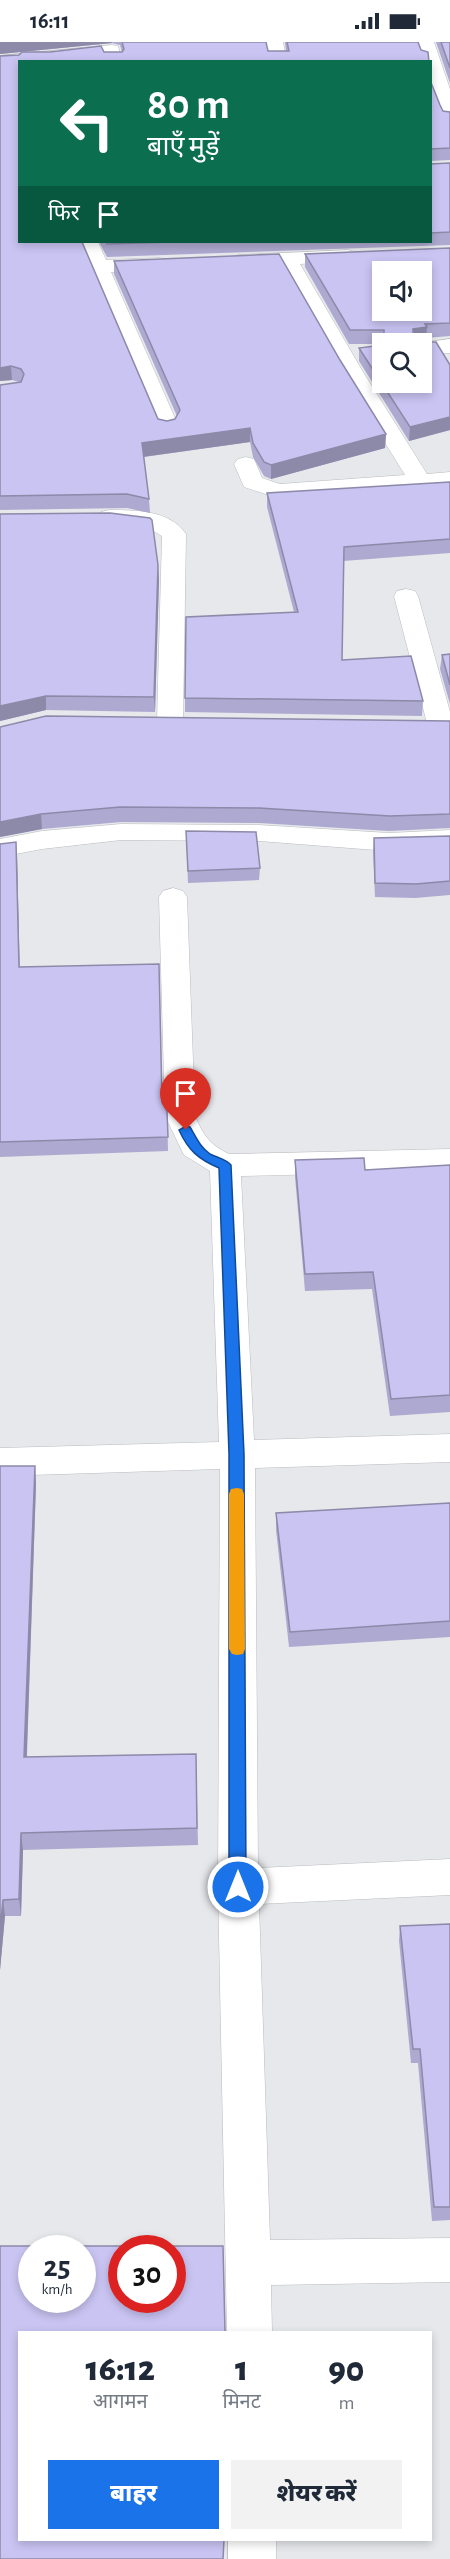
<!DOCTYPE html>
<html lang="hi">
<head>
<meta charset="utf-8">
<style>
	:root { --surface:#fff; --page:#f2f2f3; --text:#1f2937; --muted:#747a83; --accent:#1a73e8 }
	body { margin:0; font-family:"Alegreya Sans","Noto Sans Devanagari",sans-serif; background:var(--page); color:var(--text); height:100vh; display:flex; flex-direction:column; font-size:22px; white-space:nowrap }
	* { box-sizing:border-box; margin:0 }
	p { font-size:20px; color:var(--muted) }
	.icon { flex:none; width:33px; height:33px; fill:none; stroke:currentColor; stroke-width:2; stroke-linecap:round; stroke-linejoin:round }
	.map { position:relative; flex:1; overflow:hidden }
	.panel { position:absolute; left:18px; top:2289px; width:414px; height:210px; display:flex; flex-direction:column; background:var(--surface); border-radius:0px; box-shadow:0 3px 9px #0003 }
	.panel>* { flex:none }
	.guide { position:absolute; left:18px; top:18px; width:414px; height:183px; border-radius:0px; box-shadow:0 3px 9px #0003; background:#0b6e4f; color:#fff; overflow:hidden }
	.controls { position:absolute; left:372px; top:219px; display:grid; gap:12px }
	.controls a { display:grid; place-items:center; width:60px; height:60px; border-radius:0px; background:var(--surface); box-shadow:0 3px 9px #0003; font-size:30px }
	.speed { position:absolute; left:18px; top:2193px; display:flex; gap:12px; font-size:30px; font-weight:700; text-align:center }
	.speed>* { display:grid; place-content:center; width:78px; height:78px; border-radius:50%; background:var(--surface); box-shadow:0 3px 9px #0003; line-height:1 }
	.speed small { font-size:15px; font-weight:400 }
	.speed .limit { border:9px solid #d22; background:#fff; color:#111 }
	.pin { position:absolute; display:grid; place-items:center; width:51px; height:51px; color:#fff; margin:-62px -26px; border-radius:50% 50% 50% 0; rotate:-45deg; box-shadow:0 0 6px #0007 }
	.pin .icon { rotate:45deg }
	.me { position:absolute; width:66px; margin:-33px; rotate:0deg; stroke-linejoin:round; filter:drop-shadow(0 0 4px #0008) }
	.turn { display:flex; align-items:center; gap:21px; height:126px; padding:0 30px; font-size:27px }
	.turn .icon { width:78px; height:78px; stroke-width:2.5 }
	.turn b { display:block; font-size:42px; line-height:51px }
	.then { display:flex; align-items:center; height:57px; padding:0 30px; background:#0003; gap:12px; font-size:22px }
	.eta { display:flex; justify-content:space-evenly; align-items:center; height:102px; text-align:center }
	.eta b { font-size:36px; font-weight:800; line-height:42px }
	.cta { display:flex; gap:12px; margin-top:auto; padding:12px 30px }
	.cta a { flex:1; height:69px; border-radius:0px; background:var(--accent); color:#fff; font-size:24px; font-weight:800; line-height:69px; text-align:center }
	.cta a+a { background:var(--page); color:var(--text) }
	.status { display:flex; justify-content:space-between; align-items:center; height:42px; padding:0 30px; background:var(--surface); direction:ltr }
	.status svg { height:16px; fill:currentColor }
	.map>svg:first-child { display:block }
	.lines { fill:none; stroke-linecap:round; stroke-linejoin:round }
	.street-casing { stroke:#b9bcbf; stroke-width:1 }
	.street { fill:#fff; fill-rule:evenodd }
	.wall { fill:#ada9d0; fill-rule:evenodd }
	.shaded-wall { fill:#8d89a9 }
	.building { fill:#c9c4f2; stroke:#8d89a9; stroke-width:1.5; fill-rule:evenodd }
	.route { fill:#1a73e8; stroke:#114b97; stroke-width:1.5 }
	.slow { fill:#f59e0b }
</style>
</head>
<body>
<div class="status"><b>16:11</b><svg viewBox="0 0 49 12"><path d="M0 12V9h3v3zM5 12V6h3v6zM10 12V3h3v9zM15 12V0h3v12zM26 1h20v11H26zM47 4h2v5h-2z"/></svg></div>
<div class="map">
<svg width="450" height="2517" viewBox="0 0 450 2517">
	<rect width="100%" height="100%" fill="#e6e8ec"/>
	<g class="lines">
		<!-- street casing -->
		<g class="street-casing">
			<path id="street" d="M265 0H283L287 20H269Z
				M416 0H434L450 47V81L443 79 441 75 430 44V20H422Z
				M112 3 118 4 122 20H104L103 14 51 20H20V23L0 24V14Z
				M78 200H98L106 218 160 216 167 218 170 222 167 226 160 228 111 230 178 383 175 388 167 390 159 388 156 383Z
				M348 208 355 210 358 214 355 218 300 222 363 330 427 432 450 430V444L278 456 244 445 234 422 238 417 246 415 254 417 262 436 280 442 405 433 341 330 280 223 238 225 231 223 228 219 231 215 238 213Z
				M450 297V311L422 312V302H414Z
				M109 468C135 468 170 468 186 492L183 679 179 685 170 687 161 685 157 679 162 494 144 484 101 480 97 475 101 470Z
				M406 547 415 549 418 554 450 670V691L441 693 432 691 428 685 394 554 397 549Z
				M121 782 259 783 389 791 450 788V806L389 809 259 799 121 798 42 807 0 815V797L42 789Z
				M173 846 183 849 187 855 195 1074C203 1093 210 1103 229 1112L450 1107V1129L241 1134 254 1398 450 1392V1420L255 1426 258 1826 450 1817V1853L259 1862 270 2198 450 2196V2240L271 2243 272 2290H227L218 1845 220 1427 0 1434V1406L219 1400 210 1129 184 1113 165 1074 159 855 163 849Z
				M228 2498H276V2517H228Z"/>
		</g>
		<!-- street -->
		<use href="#street" class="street"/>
	</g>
	<!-- wall -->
	<path class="wall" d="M0 0H266L268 9H286L285 0H418L20 200 158 377 167 379 175 377 177 374 114 232V219L340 318 386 392 385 406 271 437 264 434 253 415 250 400 144 415 149 457 150 471 127 466 0 468V343L19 340 12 338 0 339V14L122 10 120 3 112 1 0 12Z
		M436 0H450V41Z
		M430 38 440 63 443 69 450 70V118L430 119Z
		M450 121V203L107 215 99 200H430V122Z
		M450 206V294L426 296V298L421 299V300H436L450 323V388L409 399 359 319V306L382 303V340H422V302H349L305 225V212ZM382 230H422V268H382Z
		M450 440V511L343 519 342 618 423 659 422 674 185 670V656L294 570 267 465V451Z
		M159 537 155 670 46 668 0 679Z
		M450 612V662L440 627 442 613Z
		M450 679V786L389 789 259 781 121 780 42 787 0 795V685Z
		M186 789 260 826 259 838 188 841Z
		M450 794V853L415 856 375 855 373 810 374 796Z
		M0 802 17 814 19 925 162 1060 167 1069 168 1109 0 1115Z
		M295 1118 365 1128 450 1123V1370L390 1374 372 1247 305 1249 295 1135Z
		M0 1424H35L36 1442 27 1715 196 1712 198 1803 23 1808 21 1874H5L0 1928Z
		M450 1461V1595L289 1605 276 1488V1471Z
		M450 1882V2178L432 2179 418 2021H411L399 1899 400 1884Z"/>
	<!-- shaded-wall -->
	<path class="shaded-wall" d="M0 0H112V1L0 12Z
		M427 285 426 298 412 301 413 287Z
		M11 324 12 338 0 339V326Z
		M450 375V388L409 399 410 385Z
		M250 386V400L142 415V401Z
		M386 392 385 406 271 437V423Z
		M158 523 159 537 155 670 154 655Z
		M46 654V668L0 679V664Z
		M41 772 42 787 0 795V780Z
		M16 800 17 814 20 939 19 925Z
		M35 1424 36 1442 26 1732 24 1715Z
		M21 1791 23 1808 21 1874 19 1857Z
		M3 1858 5 1874 0 1928V1888Z"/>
	<!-- building -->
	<path class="building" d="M122 0H266L268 9H289L287 0H418L421 8 428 10 429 20H20V200H82L158 377 167 379 175 377 180 368 114 219 279 212 340 318 386 392 271 423 264 420 253 401 250 386 142 401 149 457 127 452 0 454V343L21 340 24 332 21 327 11 324 0 326V14L19 13 22 10H50L101 4 104 10H122L124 7Z
		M441 0H450V26Z
		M430 38 440 63 443 69 450 70V106L430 107Z
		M450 121V190L430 191V122Z
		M106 200H171L107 202Z
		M450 206V281L425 282 427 285 413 287V290L421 291V300H436L450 323V375L410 385 359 306 382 303V340H422V302H384V288H350L305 212ZM382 230H422V268H382Z
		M450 440V497L344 505 342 618 411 614 423 659 185 656 186 575 298 570 267 451Z
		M110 471 150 476 152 478 158 523 154 655 46 654 0 664V472Z
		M450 612V643L442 613Z
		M46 674 450 679V772L390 774 259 766 120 765 41 772 0 780V685Z
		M186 789 256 790 260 826 188 829Z
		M450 794V839L416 842 375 841 374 796Z
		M16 800 19 925 159 922 162 1060 167 1069 168 1095 0 1100V802Z
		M364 1116 365 1128 450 1123V1353L391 1357 373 1230 305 1232 295 1118Z
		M0 1424H35L24 1715 196 1712 197 1786 21 1791 19 1857 3 1858 0 1888Z
		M450 1461V1579L290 1590 276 1471Z
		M450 1882V2165H434L420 2007H413L400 1884Z
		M0 2204H223L225 2290H20V2498H224L223 2517H0ZM32 2206H82V2258H32ZM122 2206H172V2258H122Z"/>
	<!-- route -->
	<path class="route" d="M186 1084 190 1085C196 1095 200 1105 210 1112 218 1116 226 1117 231 1123L244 1412 246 1845 244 1851 238 1853 232 1851 229 1845V1412L219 1126C198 1117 188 1108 179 1088Z"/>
	<!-- slow -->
	<path class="slow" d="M237 1446 242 1447 244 1452 245 1607 243 1612 237 1613 232 1612 229 1607V1452L231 1447Z"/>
</svg>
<div class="controls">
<a><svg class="icon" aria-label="sound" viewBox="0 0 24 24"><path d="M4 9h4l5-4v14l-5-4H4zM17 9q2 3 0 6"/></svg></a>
<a><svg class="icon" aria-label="search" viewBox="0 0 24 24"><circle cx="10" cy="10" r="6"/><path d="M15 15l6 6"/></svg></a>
</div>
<div class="speed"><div>25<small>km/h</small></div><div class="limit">30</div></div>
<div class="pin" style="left:186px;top:1088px;background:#d93025"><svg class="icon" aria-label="arrive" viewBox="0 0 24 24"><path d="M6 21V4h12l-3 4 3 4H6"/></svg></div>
<svg class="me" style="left:238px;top:1845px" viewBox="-20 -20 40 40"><circle r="17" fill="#1a73e8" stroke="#fff" stroke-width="3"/><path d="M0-11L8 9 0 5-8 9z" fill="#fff"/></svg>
<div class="guide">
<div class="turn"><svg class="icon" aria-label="left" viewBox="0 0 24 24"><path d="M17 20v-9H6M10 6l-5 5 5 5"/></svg><div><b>80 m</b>बाएँ मुड़ें</div></div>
<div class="then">फिर<svg class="icon" aria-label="arrive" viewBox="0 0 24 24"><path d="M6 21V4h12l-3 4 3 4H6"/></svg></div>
</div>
<section class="panel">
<div class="eta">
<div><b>16:12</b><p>आगमन</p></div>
<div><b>1</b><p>मिनट</p></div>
<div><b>90</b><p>m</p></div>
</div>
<div class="cta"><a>बाहर</a><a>शेयर करें</a></div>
</section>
</div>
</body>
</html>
